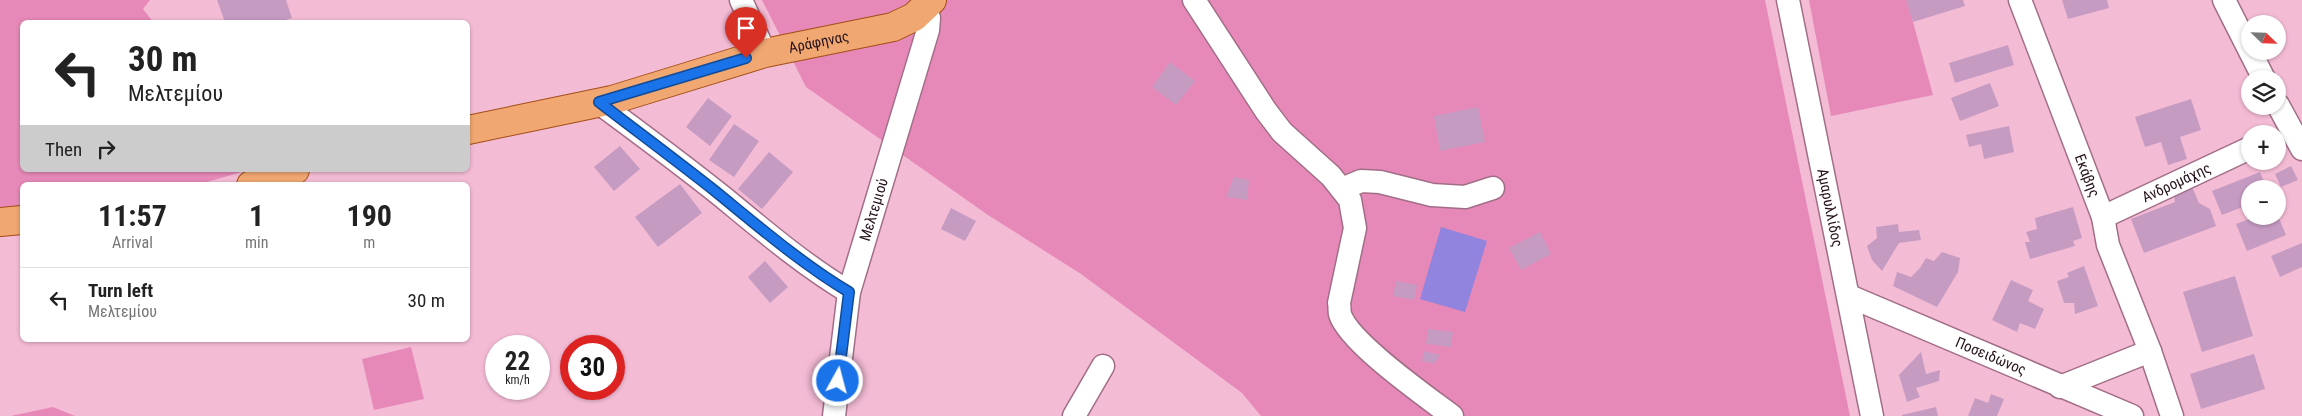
<!DOCTYPE html>
<html lang="en">
<head>
<meta charset="utf-8">
<style>
	:root { --surface:#fff; --page:#f2f2f2; --text:#222; --muted:#767676; --line:#e0e0e0 }
	body { margin:0; font-family:"Roboto Condensed",sans-serif; background:var(--page); color:var(--text); height:100vh; display:flex; flex-direction:column; font-size:19px; white-space:nowrap }
	* { box-sizing:border-box; margin:0 }
	p { font-size:16px; color:var(--muted) }
	.icon { flex:none; width:28px; height:28px; fill:none; stroke:currentColor; stroke-width:2; stroke-linecap:round; stroke-linejoin:round }
	.map { position:relative; flex:1; overflow:hidden }
	.sheet { position:absolute; left:20px; top:182px; width:450px; height:160px; display:flex; flex-direction:column; background:var(--surface); border-radius:8px; box-shadow:0 1px 4px #0004 }
	.sheet>* { flex:none }
	.guide { position:absolute; left:20px; top:20px; width:450px; height:152px; border-radius:8px; box-shadow:0 1px 4px #0004; background:#fff; color:var(--text); overflow:hidden }
	.needle { width:32px; rotate:113deg }
	.tools { position:absolute; left:2241px; top:15px; display:grid; gap:10px }
	.tools a { display:grid; place-items:center; width:45px; height:45px; border-radius:50%; background:var(--surface); box-shadow:0 1px 4px #0004; font-size:25px }
	.speed { position:absolute; left:485px; top:335px; display:flex; gap:10px; font-size:25px; font-weight:700; text-align:center }
	.speed>* { display:grid; place-content:center; width:65px; height:65px; border-radius:50%; background:var(--surface); box-shadow:0 1px 4px #0004; line-height:1 }
	.speed small { font-size:12px; font-weight:400 }
	.speed .limit { border:8px solid #d22; background:#fff; color:#111 }
	.pin { position:absolute; display:grid; place-items:center; width:42px; height:42px; color:#fff; margin:-51px -21px; border-radius:50% 50% 50% 0; rotate:-45deg; box-shadow:0 0 5px #0007 }
	.pin .icon { rotate:45deg }
	.me { position:absolute; width:55px; margin:-28px; rotate:7deg; stroke-linejoin:round; filter:drop-shadow(0 0 4px #0008) }
	.turn { display:flex; align-items:center; gap:18px; height:105px; padding:0 25px; font-size:22px }
	.turn .icon { width:65px; height:65px; stroke-width:2.5 }
	.turn b { display:block; font-size:35px; line-height:42px }
	.then { display:flex; align-items:center; height:48px; padding:0 25px; background:#0003; gap:10px; font-size:19px }
	.eta { display:flex; justify-content:space-evenly; align-items:center; height:85px; text-align:center }
	.eta b { font-size:30px; font-weight:700; line-height:35px }
	ul { padding:0; list-style:none }
	li { display:flex; align-items:center; gap:15px; height:65px; padding:0 25px; border-top:1px solid var(--line) }
	li div { flex:1 }
	li b { display:block; font-size:19px }
	li em { font-style:normal }
	.map>svg:first-child { display:block }
	.green { fill:#e689b8 }
	.water { fill:#9184df }
	.building { fill:#c69bc2 }
	.lines { fill:none; stroke-linecap:round; stroke-linejoin:round }
	.minor-casing { stroke:#a26e87; stroke-width:25 }
	.major-casing { stroke:#a34d16; stroke-width:30 }
	.minor { stroke:#fff; stroke-width:22 }
	.major { stroke:#f0a771; stroke-width:28 }
	.route-casing { stroke:#114b97; stroke-width:12 }
	.route { stroke:#1a73e8; stroke-width:9 }
	.labels { text-anchor:middle; stroke-width:4.5; stroke-linejoin:round; paint-order:stroke }
	.street-label { font-size:15px; fill:#26121c; stroke:#facbe1 }
</style>
</head>
<body>
<div class="map">
<svg width="2302" height="416" viewBox="0 0 2302 416">
	<rect width="100%" height="100%" fill="#f4bbd5"/>
	<!-- green -->
	<path class="green" d="M0 0H150L143 9 153 22H22V170H242V172L196 185H22V208H0Z
		M762 0H1765L1850 416H1261L1242 393 1081 274 988 215 806 87Z
		M1809 0H1907L1933 95 1831 116Z
		M411 347 424 399 374 410 362 359Z
		M53 407 75 416H11Z"/>
	<!-- water -->
	<path class="water" d="M1441 227 1487 241 1465 312 1420 299Z"/>
	<!-- building -->
	<path class="building" d="M217 0H286L292 18 279 22H225Z
		M1906 0H1963L1965 6 1913 22Z
		M2062 0H2107L2109 8 2068 19Z
		M2008 45 2014 65 1955 83 1949 63Z
		M1170 62 1195 81 1176 105 1152 87Z
		M1990 83 1999 106 1960 121 1951 98Z
		M708 98 732 116 710 146 686 127Z
		M2191 99 2201 130 2180 137 2187 159 2168 165 2161 142 2145 147 2135 117Z
		M1478 107 1485 142 1440 151 1434 116Z
		M734 124 759 141 734 177 709 160Z
		M2009 126 2014 152 1984 159 1981 144 1969 147 1966 135Z
		M620 146 640 169 614 191 594 167Z
		M769 152 793 172 762 209 738 189Z
		M2291 166 2298 180 2281 187 2275 174Z
		M2260 172 2267 189H2250V204L2222 215 2212 191Z
		M1234 177 1249 180 1247 200 1226 197Z
		M680 184 702 213 658 247 635 217Z
		M2192 187 2199 203 2210 209 2216 226 2144 253 2131 219 2175 202 2173 189Z
		M2073 207 2082 238 2073 241 2075 246 2030 259 2025 242H2030L2026 232 2037 229 2035 218Z
		M951 208 976 221 965 241 941 229Z
		M2257 216H2278L2286 235 2247 251 2236 224Z
		M1898 224 1899 232 1919 230 1921 240 1899 243 1882 271 1872 260 1867 246 1877 238 1876 227Z
		M1540 232 1551 254 1521 270 1509 248Z
		M2302 243V267L2280 277 2271 256Z
		M1942 252 1960 258 1958 272 1937 307 1893 286 1897 272 1911 277 1920 268 1926 258 1934 261Z
		M765 261 788 287 770 303 748 277Z
		M2084 266 2098 306 2075 314 2074 303H2064L2057 281 2069 277 2067 273Z
		M2235 276 2253 336 2202 352 2183 292Z
		M2011 280 2033 290 2028 301 2044 309 2035 329 2020 323 2017 332 1992 320Z
		M1396 281 1417 285 1414 300 1393 296Z
		M1428 329 1453 332 1451 347 1426 344Z
		M1424 351 1440 355 1434 364 1422 361Z
		M1921 352 1926 374 1940 370 1939 381 1916 388 1920 397 1907 402 1899 375Z
		M2254 354 2265 389 2201 409 2190 374Z
		M1991 394 2004 399 1997 416H1968L1975 398 1988 403Z
		M1936 407 1938 416H1902V415Z"/>
	<g class="lines">
		<!-- minor casing -->
		<g class="minor-casing">
			<g id="minor">
				<path d="M741 0 765 53"/>
				<path d="M1194 0 1266 111 1282 132 1331 176 1350 200 1355 228 1339 303C1340 306 1339 311 1340 314 1348 342 1427 397 1452 416"/>
				<path id="s1" d="M1788 0 1872 416"/>
				<path id="s2" d="M2020 0 2103 217 2108 245 2150 351 2172 416"/>
				<path d="M2224 0 2264 79"/>
				<path d="M599 103C641 134 683 165 724 198 764 231 805 266 849 292"/>
				<path d="M2278 105 2302 149"/>
				<path d="M1342 189 1361 181 1380 182 1432 195 1465 197 1493 188"/>
				<path id="s3" d="M2103 217 2250 148"/>
				<path id="s4" d="M1849 296 2132 416"/>
				<path d="M2060 387 2150 351"/>
				<path id="s5" d="M834 416 849 292 928 30 929 18 926 8"/>
				<path d="M1074 416 1103 366"/>
			</g>
		</g>
		<!-- major casing -->
		<g class="major-casing">
			<g id="major">
				<path id="s6" d="M468 130 612 100 765 53 893 27 914 17 932 0"/>
				<path d="M251 185 295 170"/>
				<path d="M0 222 22 220"/>
			</g>
		</g>
		<!-- minor -->
		<use href="#minor" class="minor"/>
		<!-- major -->
		<use href="#major" class="major"/>
	</g>
	<g class="lines">
		<!-- route casing -->
		<g class="route-casing">
			<path id="route" d="M746 58 599 102C638 132 677 161 715 191 758 226 802 264 849 292L838 381"/>
		</g>
		<!-- route -->
		<use href="#route" class="route"/>
	</g>
	<g class="labels">
		<!-- street labels -->
		<g class="street-label">
			<text dy="5" stroke="none"><textPath href="#s6" startOffset="362">Αράφηνας</textPath></text>
			<text dy="5" stroke="none"><textPath href="#s2" startOffset="188">Εκάβης</textPath></text>
			<text dy="5" stroke="none"><textPath href="#s3" startOffset="81">Ανδρομάχης</textPath></text>
			<text dy="5" stroke="none"><textPath href="#s1" startOffset="212">Αμαρυλλίδος</textPath></text>
			<text dy="5" stroke="none"><textPath href="#s5" startOffset="211">Μελτεμιού</textPath></text>
			<text dy="5" stroke="none"><textPath href="#s4" startOffset="154">Ποσειδώνος</textPath></text>
		</g>
	</g>
</svg>
<div class="tools">
<a><svg class="needle" viewBox="-14 -14 28 28"><path d="M0-13l5 13h-10z" fill="#e53935"/><path d="M0 13l5-13h-10z" fill="#767676"/></svg></a>
<a><svg class="icon" aria-label="layers" viewBox="0 0 24 24"><path d="M12 4l9 5-9 5-9-5zM3 14l9 5 9-5"/></svg></a>
<a>+</a>
<a>−</a>
</div>
<div class="speed"><div>22<small>km/h</small></div><div class="limit">30</div></div>
<div class="pin" style="left:746px;top:58px;background:#d93025"><svg class="icon" aria-label="arrive" viewBox="0 0 24 24"><path d="M6 21V4h12l-3 4 3 4H6"/></svg></div>
<svg class="me" style="left:838px;top:381px" viewBox="-20 -20 40 40"><circle r="17" fill="#1a73e8" stroke="#fff" stroke-width="3"/><path d="M0-11L8 9 0 5-8 9z" fill="#fff"/></svg>
<div class="guide">
<div class="turn"><svg class="icon" aria-label="left" viewBox="0 0 24 24"><path d="M17 20v-9H6M10 6l-5 5 5 5"/></svg><div><b>30 m</b>Μελτεμίου</div></div>
<div class="then">Then<svg class="icon" aria-label="right" viewBox="0 0 24 24"><path d="M7 20v-9h11M14 6l5 5-5 5"/></svg></div>
</div>
<section class="sheet">
<div class="eta">
<div><b>11:57</b><p>Arrival</p></div>
<div><b>1</b><p>min</p></div>
<div><b>190</b><p>m</p></div>
</div>
<ul>
<li><svg class="icon" aria-label="left" viewBox="0 0 24 24"><path d="M17 20v-9H6M10 6l-5 5 5 5"/></svg><div><b>Turn left</b><p>Μελτεμίου</p></div><em>30 m</em></li>
</ul>
</section>
</div>
</body>
</html>
